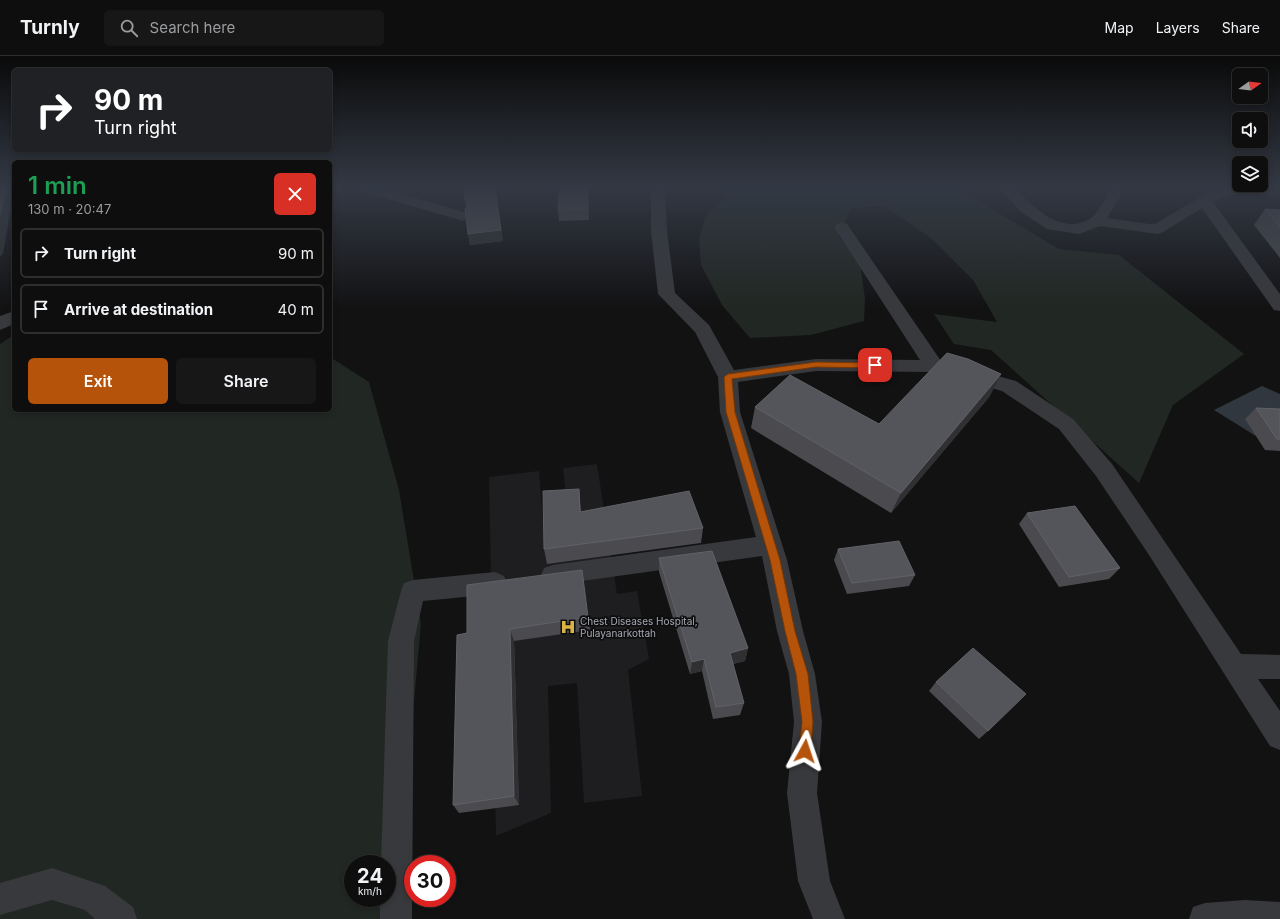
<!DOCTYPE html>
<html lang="en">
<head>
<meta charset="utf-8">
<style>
	:root { --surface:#0e0e0e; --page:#171717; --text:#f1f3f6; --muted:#9b9c9e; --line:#2e2e2e; --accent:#b45309 }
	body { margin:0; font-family:Inter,sans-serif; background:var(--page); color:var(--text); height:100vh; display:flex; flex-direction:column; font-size:15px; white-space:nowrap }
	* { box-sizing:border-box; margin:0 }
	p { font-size:13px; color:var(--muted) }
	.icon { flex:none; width:22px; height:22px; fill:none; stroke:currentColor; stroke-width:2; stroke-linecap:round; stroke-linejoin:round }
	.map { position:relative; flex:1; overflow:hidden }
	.panel { position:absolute; left:12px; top:104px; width:320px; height:252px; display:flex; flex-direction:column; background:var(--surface); border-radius:6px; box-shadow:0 2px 6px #0003,0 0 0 1px var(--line) }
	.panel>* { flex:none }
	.banner { position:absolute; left:12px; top:12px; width:320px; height:84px; border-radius:6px; box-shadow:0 2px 6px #0003,0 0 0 1px var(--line); background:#202124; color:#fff; overflow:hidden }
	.needle { width:26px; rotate:76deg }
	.controls { position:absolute; left:1232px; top:12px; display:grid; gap:8px }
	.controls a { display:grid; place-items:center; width:36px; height:36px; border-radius:6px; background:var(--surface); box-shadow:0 2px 6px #0003,0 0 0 1px var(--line); font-size:20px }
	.speed { position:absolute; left:344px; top:799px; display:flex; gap:8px; font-size:20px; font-weight:700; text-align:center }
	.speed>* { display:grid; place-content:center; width:52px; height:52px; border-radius:50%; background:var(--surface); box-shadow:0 2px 6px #0003,0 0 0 1px var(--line); line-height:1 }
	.speed small { font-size:10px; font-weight:400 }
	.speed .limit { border:6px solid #d22; background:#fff; color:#111 }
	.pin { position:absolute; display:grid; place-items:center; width:34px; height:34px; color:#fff; margin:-17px; border-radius:8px; box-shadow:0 2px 6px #0006 }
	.me { position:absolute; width:44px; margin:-22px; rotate:5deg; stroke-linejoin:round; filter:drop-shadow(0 0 3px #0008) }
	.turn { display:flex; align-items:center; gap:14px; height:84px; padding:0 16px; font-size:18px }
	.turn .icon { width:52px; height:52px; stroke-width:2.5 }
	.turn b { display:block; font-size:28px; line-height:34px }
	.round { display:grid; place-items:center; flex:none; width:42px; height:42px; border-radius:6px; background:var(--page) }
	.head { display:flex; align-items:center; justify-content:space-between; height:68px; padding:0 16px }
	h1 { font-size:24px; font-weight:600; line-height:30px; color:#1e9e55 }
	.cta { display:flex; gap:8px; margin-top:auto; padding:8px 16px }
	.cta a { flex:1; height:46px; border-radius:6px; background:var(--accent); color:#fff; font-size:16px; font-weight:600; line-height:46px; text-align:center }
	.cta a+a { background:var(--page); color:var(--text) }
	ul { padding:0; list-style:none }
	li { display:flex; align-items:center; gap:12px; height:50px; margin:0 8px 6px; padding:0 8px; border:2px solid var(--line); border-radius:6px }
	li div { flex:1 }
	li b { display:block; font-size:15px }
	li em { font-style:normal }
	header { display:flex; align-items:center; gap:24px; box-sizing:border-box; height:56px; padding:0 20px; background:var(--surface); border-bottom:1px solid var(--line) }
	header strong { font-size:19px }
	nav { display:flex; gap:22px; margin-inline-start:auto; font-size:14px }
	.search { width:280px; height:36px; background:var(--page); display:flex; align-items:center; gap:10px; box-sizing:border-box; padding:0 14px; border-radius:6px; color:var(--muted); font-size:15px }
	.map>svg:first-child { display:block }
	.built { fill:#1e1e20 }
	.green { fill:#212722; fill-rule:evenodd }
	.water { fill:#31373e }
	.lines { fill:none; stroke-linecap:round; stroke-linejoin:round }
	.minor { fill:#38393c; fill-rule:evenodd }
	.wall { fill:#4b4b4f }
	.shaded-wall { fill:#303033 }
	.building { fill:#54555a; stroke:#616268 }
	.route { fill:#b45309; stroke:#753606 }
	.labels { text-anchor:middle; stroke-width:3.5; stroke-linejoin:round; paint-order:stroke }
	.poi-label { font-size:10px; fill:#a5a8b2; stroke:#0d0d0e; text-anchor:start }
</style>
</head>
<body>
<header>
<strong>Turnly</strong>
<div class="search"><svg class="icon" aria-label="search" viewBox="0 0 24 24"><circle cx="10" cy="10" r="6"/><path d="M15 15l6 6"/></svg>Search here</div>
<nav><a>Map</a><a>Layers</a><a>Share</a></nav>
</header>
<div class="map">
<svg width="1280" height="863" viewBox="0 0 1280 863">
	<rect width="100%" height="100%" fill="#121213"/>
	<!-- built -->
	<path class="built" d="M597 408 617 538 637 535 649 603 628 614 642 740 584 747 577 627 548 630 551 757 496 780 489 421 539 415 546 500 572 497 563 412Z"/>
	<!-- green -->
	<path class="green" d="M711 131H955L1059 193 1119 199 1244 298 1173 349 1139 427 991 294 954 288 934 258 997 266 973 224 931 182 884 150 851 152 839 180 860 208 865 243 864 265 811 279 750 282 722 249 701 209 699 183 706 159 727 141Z
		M14 279V354H330V301L369 326 399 434 421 568 410 690 411 863H0V288ZM353 808H387V842H353Z"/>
	<!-- water -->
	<path class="water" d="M1262 330 1280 338V395L1214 354Z"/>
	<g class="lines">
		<!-- minor -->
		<path class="minor" d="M355 131H378L467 157 470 160 467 163 462 165 457 163 357 134Z
			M651 131H665L667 175 675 237 709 269 734 314 816 303 920 304 834 171 837 168 842 166 847 168 941 305 1016 325 1073 363 1112 408 1241 598 1280 599V623H1258L1280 655V694L1270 690 1149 499 1096 420 1059 373 1002 335 934 316 816 315 738 326 740 356 787 504 803 575 815 618 822 666 817 737 830 825 845 863H813L798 825 787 737 794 666 789 618 777 575 762 500 553 529 544 526 541 519 544 512 553 509 756 481 720 356 718 321 695 276 658 238 651 175Z
			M999 131H1014C1033 151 1062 181 1091 162 1098 158 1107 139 1112 131H1126L1107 162 1149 168H1155L1204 139 1225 131 1280 132V140C1254 138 1238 133 1213 146L1280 238V255L1274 254 1202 152 1163 176 1158 178 1100 170 1079 178 1047 173 1021 156Z
			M14 255V268L0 274V260Z
			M495 516 504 520 507 527 504 534 495 538 423 545 414 585 412 863H380V842H387V808H381L388 585 401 535 404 527 413 524Z
			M52 812 105 830 133 851 137 863H95L85 854 52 844 0 859V827Z
			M1245 844 1280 846V863H1189L1193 851 1205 847Z"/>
	</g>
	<!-- wall -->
	<path class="wall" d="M495 131 503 185 470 189 468 178 466 152 465 144Z
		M588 131 589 164 559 165 558 154Z
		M1265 153 1280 154V202L1254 169Z
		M990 340 891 457 751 372 755 351 879 368Z
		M1256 352 1280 353V395L1265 394 1245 363Z
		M579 433 581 456 703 472 701 487 547 508 544 493Z
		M1027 457 1120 512 1109 523 1059 531 1019 468Z
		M838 493 915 519 909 530 847 538 834 504Z
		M659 502 748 592 745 605 733 608 744 647 740 659 713 663 702 615 690 618 659 516Z
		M588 561 590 574 514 585 519 749 459 757 453 749 467 577Z
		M936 626 988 675 979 683 929 635Z"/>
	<!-- shaded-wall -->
	<path class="shaded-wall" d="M6 131H14V136L3 197 0 201V159Z
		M495 131 503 185 470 189 468 178Z
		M1001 318 990 340 891 457 901 437Z
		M510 573 514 585 519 749 514 740Z
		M748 592 745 605 727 609 730 597Z
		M704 603 702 615 690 618 692 606Z"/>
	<!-- building -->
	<path class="building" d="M0 131H6L0 159Z
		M463 131H495L501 174 468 178 465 153 469 149 465 144Z
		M559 131H587L588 153 558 154Z
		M1265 153 1280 154V172Z
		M947 297 968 303 1001 318 901 437 755 351 790 319 879 368Z
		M1256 352 1280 353V383H1277Z
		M579 433 580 456 689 435 703 472 544 493 543 435Z
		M1075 450 1120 512 1069 521 1027 457Z
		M899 485 915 519 852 527 838 493Z
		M712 495 748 592 730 597 744 647 716 651 704 603 692 606 659 502Z
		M582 514 588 561 510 573 514 740 453 749 457 579 467 577V529Z
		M973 592 1026 638 988 675 936 626Z"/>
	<!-- sky -->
	<linearGradient id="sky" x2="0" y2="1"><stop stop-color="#0a0a0a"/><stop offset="0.52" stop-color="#333944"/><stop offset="1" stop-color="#333944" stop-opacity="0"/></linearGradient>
	<rect width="1280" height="252" fill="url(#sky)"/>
	<!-- route -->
	<path class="route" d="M816 306 875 307 879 309 875 312 816 311 732 323 735 356 780 504 795 575 808 618 813 666 811 695 809 699 805 701 801 699 799 695 802 666 796 618 785 575 770 504 726 356 724 321 728 318Z"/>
	<!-- icons -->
	<defs>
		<g id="hospital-bare" transform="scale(1.2)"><path d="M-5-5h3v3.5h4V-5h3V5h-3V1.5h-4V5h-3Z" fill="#d9b344" stroke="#0d0d0e" stroke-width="2.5" paint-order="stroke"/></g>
	</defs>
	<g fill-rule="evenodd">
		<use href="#hospital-bare" x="568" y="571"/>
	</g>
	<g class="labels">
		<!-- poi labels -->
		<g class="poi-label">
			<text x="580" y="569">Chest Diseases Hospital,<tspan x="580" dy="12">Pulayanarkottah</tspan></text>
		</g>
	</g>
</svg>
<div class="controls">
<a><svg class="needle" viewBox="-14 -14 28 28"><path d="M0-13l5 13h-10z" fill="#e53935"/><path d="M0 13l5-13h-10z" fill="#9b9c9e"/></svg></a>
<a><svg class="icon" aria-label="sound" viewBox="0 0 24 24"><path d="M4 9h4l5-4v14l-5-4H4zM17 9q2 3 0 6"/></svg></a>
<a><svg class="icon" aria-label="layers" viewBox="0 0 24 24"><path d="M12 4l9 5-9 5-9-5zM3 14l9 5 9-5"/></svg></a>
</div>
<div class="speed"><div>24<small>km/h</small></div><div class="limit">30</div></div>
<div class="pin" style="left:875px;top:309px;background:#d93025"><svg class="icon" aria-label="arrive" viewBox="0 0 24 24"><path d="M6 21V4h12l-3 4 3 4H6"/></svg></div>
<svg class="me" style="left:805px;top:695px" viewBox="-20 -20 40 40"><path d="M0-17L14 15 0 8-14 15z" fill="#b45309" stroke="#fff" stroke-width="4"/></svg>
<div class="banner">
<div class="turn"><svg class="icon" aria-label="right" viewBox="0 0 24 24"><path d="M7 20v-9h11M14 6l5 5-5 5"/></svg><div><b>90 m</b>Turn right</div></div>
</div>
<section class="panel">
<div class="head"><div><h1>1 min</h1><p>130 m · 20:47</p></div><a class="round" style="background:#d93025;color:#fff"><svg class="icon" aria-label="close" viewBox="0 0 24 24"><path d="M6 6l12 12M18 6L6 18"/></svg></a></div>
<ul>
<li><svg class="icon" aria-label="right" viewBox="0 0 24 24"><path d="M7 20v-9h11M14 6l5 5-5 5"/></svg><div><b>Turn right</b></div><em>90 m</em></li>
<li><svg class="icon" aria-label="arrive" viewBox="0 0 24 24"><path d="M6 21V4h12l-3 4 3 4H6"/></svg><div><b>Arrive at destination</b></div><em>40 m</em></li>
</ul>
<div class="cta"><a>Exit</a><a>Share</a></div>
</section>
</div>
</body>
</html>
